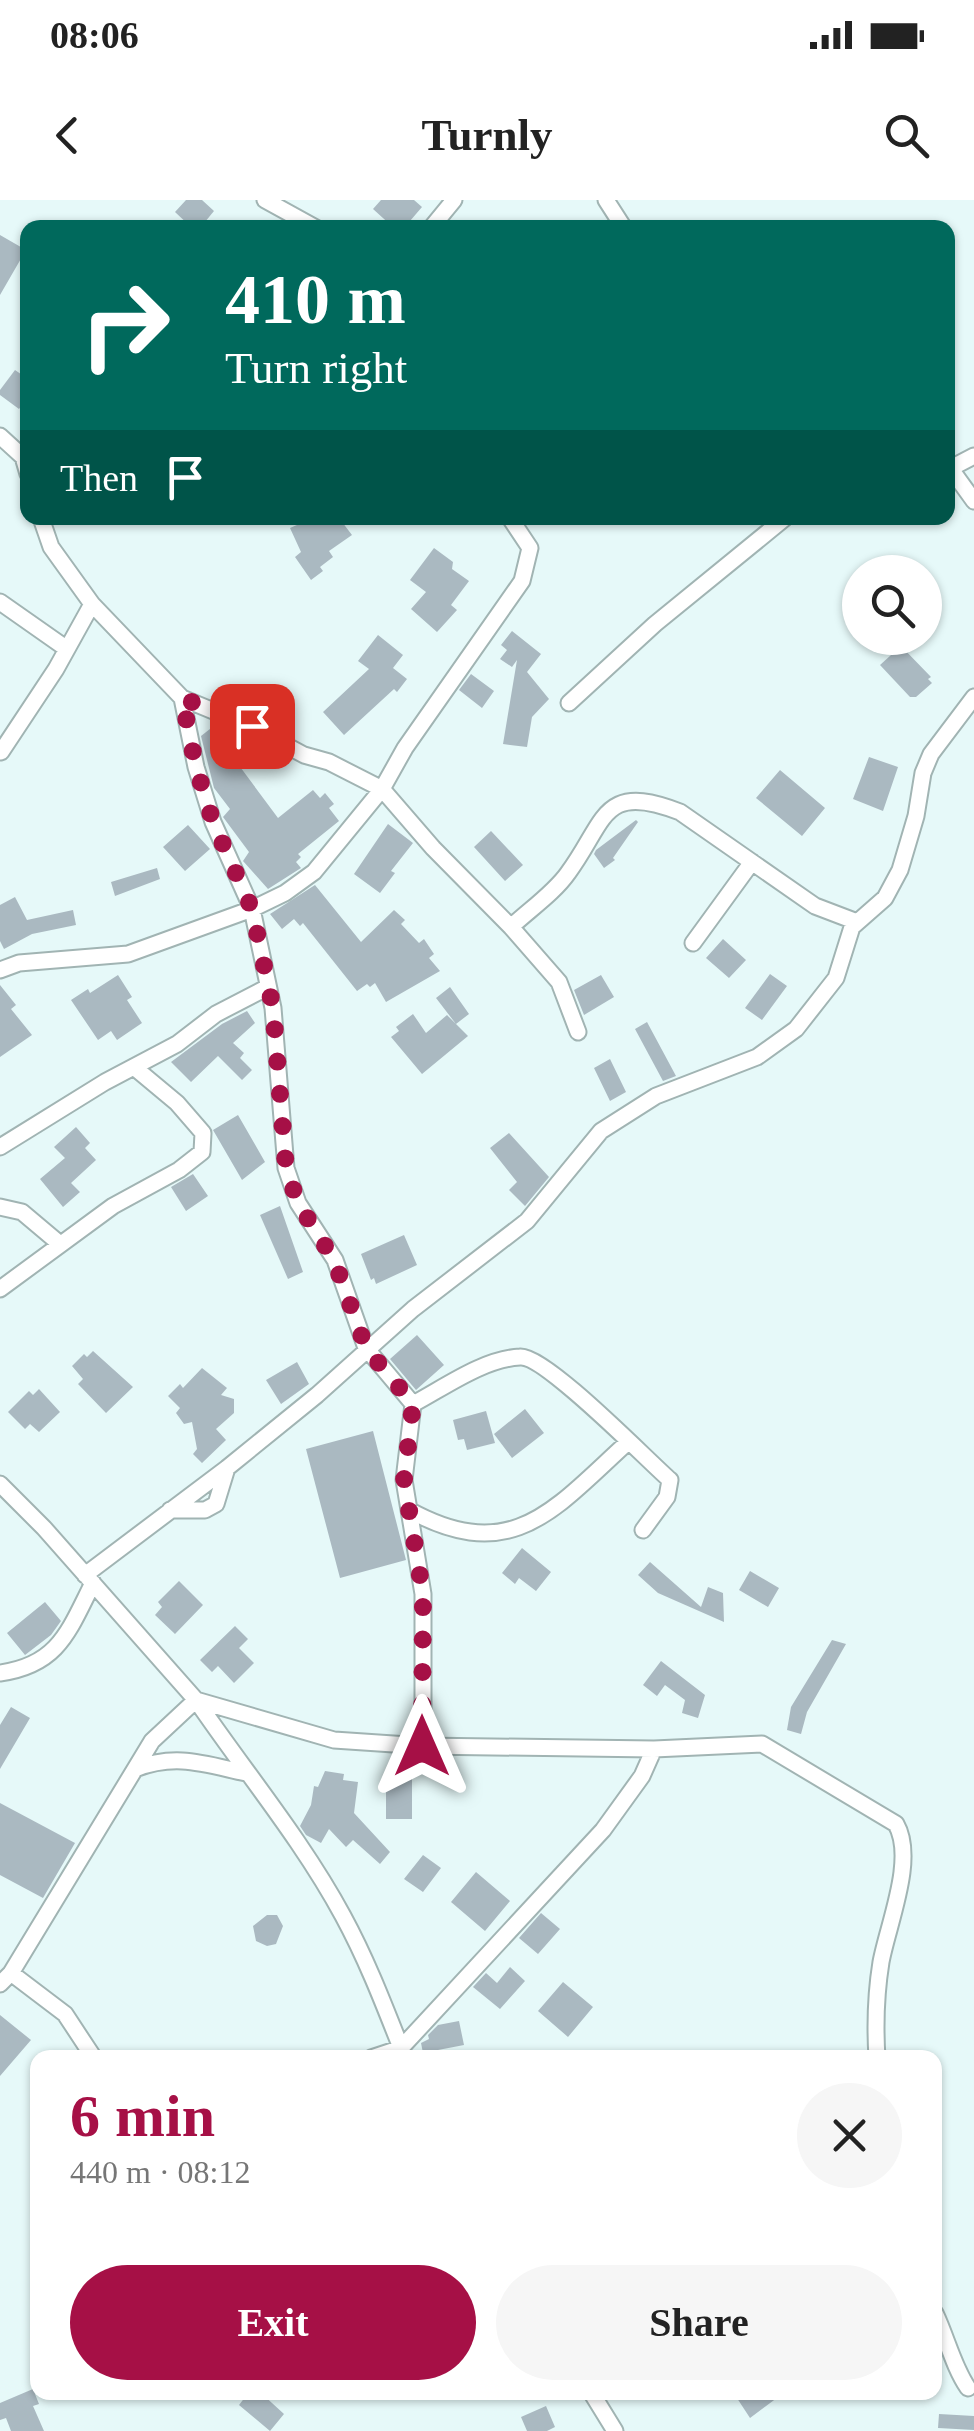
<!DOCTYPE html>
<html lang="en">
<head>
<meta charset="utf-8">
<style>
	:root { --surface:#fff; --page:#f6f6f6; --text:#222; --muted:#767676; --accent:#a61046 }
	body { margin:0; font-family:Georgia,serif; background:var(--page); color:var(--text); height:100vh; display:flex; flex-direction:column; font-size:38px; white-space:nowrap }
	* { box-sizing:border-box; margin:0 }
	p { font-size:32px; color:var(--muted) }
	.icon { flex:none; width:55px; height:55px; fill:none; stroke:currentColor; stroke-width:2; stroke-linecap:round; stroke-linejoin:round }
	.map { position:relative; flex:1; overflow:hidden }
	.side { position:absolute; left:30px; top:1850px; width:912px; height:350px; display:flex; flex-direction:column; background:var(--surface); border-radius:20px; box-shadow:0 2px 8px #0004 }
	.side>* { flex:none }
	.hud { position:absolute; left:20px; top:20px; width:935px; height:305px; border-radius:20px; box-shadow:0 2px 8px #0004; background:#00695c; color:#fff; overflow:hidden }
	.tools { position:absolute; left:842px; top:355px; display:grid; gap:20px }
	.tools a { display:grid; place-items:center; width:100px; height:100px; border-radius:50%; background:var(--surface); box-shadow:0 2px 8px #0004; font-size:50px }
	.pin { position:absolute; display:grid; place-items:center; width:85px; height:85px; color:#fff; margin:-42px; border-radius:20px; box-shadow:0 5px 15px #0006 }
	.me { position:absolute; width:110px; margin:-55px; rotate:0deg; stroke-linejoin:round; filter:drop-shadow(0 0 8px #0008) }
	.turn { display:flex; align-items:center; gap:35px; height:210px; padding:0 40px; font-size:45px }
	.turn .icon { width:130px; height:130px; stroke-width:2.5 }
	.turn b { display:block; font-size:70px; line-height:85px }
	.then { display:flex; align-items:center; height:95px; padding:0 40px; background:#0003; gap:20px; font-size:38px }
	.round { display:grid; place-items:center; flex:none; width:105px; height:105px; border-radius:52px; background:var(--page) }
	.headline { display:flex; align-items:center; justify-content:space-between; height:170px; padding:0 40px }
	h1 { font-size:60px; font-weight:600; line-height:75px; color:var(--accent) }
	.primary-button { display:flex; gap:20px; margin-top:auto; padding:20px 40px }
	.primary-button a { flex:1; height:115px; border-radius:60px; background:var(--accent); color:#fff; font-size:40px; font-weight:600; line-height:115px; text-align:center }
	.primary-button a+a { background:var(--page); color:var(--text) }
	.status { display:flex; justify-content:space-between; align-items:center; height:70px; padding:0 50px; background:var(--surface); direction:ltr }
	.status svg { height:28px; fill:currentColor }
	header { display:flex; justify-content:space-between; align-items:center; height:130px; padding:0 40px; background:var(--surface); font-size:45px; font-weight:600 }
	.map>svg:first-child { display:block }
	.building { fill:#aab9c1 }
	.lines { fill:none; stroke-linecap:round; stroke-linejoin:round }
	.street-casing { stroke:#a1b4b3; stroke-width:19 }
	.street { stroke:#fff; stroke-width:15 }
	.route { stroke:#a61046; stroke-width:18; stroke-dasharray:0 32.4 }
</style>
</head>
<body>
<div class="status"><b>08:06</b><svg viewBox="0 0 49 12"><path d="M0 12V9h3v3zM5 12V6h3v6zM10 12V3h3v9zM15 12V0h3v12zM26 1h20v11H26zM47 4h2v5h-2z"/></svg></div>
<header><svg class="icon" aria-label="back" viewBox="0 0 24 24"><path d="M15 5l-7 7 7 7"/></svg>Turnly<svg class="icon" aria-label="search" viewBox="0 0 24 24"><circle cx="10" cy="10" r="6"/><path d="M15 15l6 6"/></svg></header>
<div class="map">
<svg width="974" height="2231" viewBox="0 0 974 2231">
	<rect width="100%" height="100%" fill="#e6f9f9"/>
	<!-- building -->
	<path class="building" d="M186 0H202L214 11 200 28H192L175 12Z
		M381 0H414L422 7 404 28H394L373 9Z
		M0 35 26 50 0 95Z
		M15 170 28 179V197L19 209 0 195V190Z
		M313 318H339L352 335 329 351 333 357 320 367 323 371 311 380 295 357 301 352 290 328Z
		M434 348 453 362 452 369 469 381 451 405 457 410 437 432 411 409 426 392 410 380Z
		M512 431 541 454 527 472 549 499 532 517 527 547 503 544 517 460 512 467 500 459 507 450 501 445Z
		M378 435 403 455 393 468 407 479 397 492 394 489 344 535 323 512 369 469 358 461Z
		M901 446 931 477 928 479 932 483 916 497H910L880 465Z
		M471 474 494 491 482 508 459 490Z
		M215 525 241 555 235 560 278 618 313 590 320 598 325 593 334 604 329 608 339 621 298 654 301 657 296 662 301 668 268 689 243 661 249 652 223 617 230 609 214 588 201 536Z
		M869 557 898 567 883 611 853 599Z
		M780 570 825 608 802 636 756 598Z
		M636 620 638 622 613 658 615 660 604 668 594 654 596 650Z
		M388 624 413 643 391 671 395 673 380 693 354 674Z
		M188 625 210 649 185 671 163 647Z
		M491 631 523 665 505 681 474 647Z
		M157 668 160 679 115 696 111 682Z
		M315 685 361 742 394 710 405 720 401 724 419 743 424 739 434 754 429 758 440 771 386 802 375 783 370 787 367 784 357 791 303 723 300 726 294 719 282 729 270 714Z
		M15 697 27 720 73 710 76 725 32 734 4 749 0 741V705Z
		M723 739 746 760 729 778 706 758Z
		M770 774 787 786 762 820 745 808Z
		M118 775 132 797 127 800 142 823 117 840 111 831 98 840 71 800 88 789 90 793Z
		M601 775 614 797 584 815 574 790Z
		M0 785 16 805 11 809 32 835 0 857Z
		M450 787 469 814 456 824 436 798Z
		M247 811 255 823 233 843 244 853 240 858 252 870 242 880 218 856 191 882 171 862 222 824Z
		M413 814 426 833 447 815 468 836 422 874 391 837 399 831 396 827Z
		M647 822 676 876 663 881 635 829Z
		M610 859 626 892 610 901 594 868Z
		M238 915 265 962 242 980 213 930Z
		M76 927 90 943 85 948 96 960 71 983 80 992 63 1007 40 979 65 958 54 947Z
		M509 933 549 977 525 1006 509 990 517 982 490 948Z
		M193 974 208 996 186 1011 171 987Z
		M280 1006 303 1072 288 1079 260 1015Z
		M404 1035 417 1065 376 1084 374 1078 371 1080 361 1054Z
		M417 1135 444 1165 416 1190 390 1159Z
		M93 1151 133 1187 106 1213 78 1184 83 1179 72 1166 84 1154 87 1157Z
		M297 1162 309 1184 281 1204 266 1180Z
		M202 1168 227 1188 221 1195 234 1199V1213L216 1229 226 1240 202 1263 193 1254 197 1249 192 1222 184 1224 176 1213 180 1208 168 1196 180 1184 183 1188Z
		M39 1189 60 1212 39 1232 30 1224 25 1229 8 1212 29 1191 33 1195Z
		M525 1209 544 1233 512 1258 494 1234Z
		M486 1211 495 1243 467 1250 464 1239 458 1240 453 1220Z
		M373 1231 406 1360 340 1378 306 1249Z
		M522 1348 551 1372 536 1391 519 1378 515 1384 502 1373Z
		M650 1362 701 1407 708 1387 723 1393 724 1422 658 1393 638 1375Z
		M750 1371 779 1388 768 1407 739 1390Z
		M179 1381 203 1405 175 1434 155 1415 162 1407 158 1402Z
		M45 1402 61 1421 51 1435 25 1455 7 1433Z
		M235 1426 248 1439 239 1448 254 1463 234 1483 218 1466 212 1472 200 1460Z
		M832 1440 846 1444 807 1512 801 1534 787 1530 791 1507Z
		M661 1461 705 1495 698 1518 682 1513 685 1500 665 1485 657 1496 643 1485Z
		M11 1507 30 1518 0 1569V1525Z
		M325 1571 344 1574 343 1580 358 1582 354 1613 390 1652 380 1664 353 1640 346 1647 329 1629 321 1643 306 1635 300 1626 311 1605 314 1586 318 1587Z
		M386 1573H412V1619H386Z
		M0 1603 75 1643 43 1698 0 1675Z
		M423 1655 441 1668 423 1692 404 1679Z
		M476 1672 510 1701 485 1731 451 1702Z
		M541 1713 560 1729 538 1754 519 1738Z
		M267 1715H277L283 1726 276 1744 267 1746 256 1741 253 1726Z
		M510 1767 525 1781 500 1809 473 1787 486 1773 497 1783Z
		M563 1782 593 1807 568 1837 538 1811Z
		M0 1815 31 1840 0 1876Z
		M459 1821 464 1845 438 1850 439 1858H424L421 1843 429 1839 428 1835 438 1825Z
		M33 2189 39 2204 33 2206 44 2231H11L6 2218 0 2220V2203Z
		M249 2192H260L284 2214 270 2231 239 2205Z
		M733 2192H785L750 2218Z
		M546 2206 555 2227 547 2231H527L521 2217Z
		M939 2214 974 2216V2230L938 2228Z"/>
	<g class="lines">
		<!-- street casing -->
		<g class="street-casing">
			<path id="street" d="M265 0 316 28
				M606 0 624 28
				M431 28 454 0
				M0 236 23 257 28 274
				M948 265 974 301
				M951 268 974 256
				M41 318 51 347 92 404 182 498 196 567 213 622 252 709 273 808 286 968 298 1003 335 1060 366 1148 413 1204C445 1187 483 1159 520 1157 545 1155 646 1259 670 1280L667 1297 643 1330
				M510 318 530 348 522 381 405 548 382 589 433 648 511 727C529 710 554 693 568 673 606 622 601 581 680 612L815 706 857 722
				M0 402 67 449
				M569 503 655 424 785 318
				M1 552 56 469 92 404
				M511 727 559 782 578 832
				M693 743 752 662
				M0 770 19 763 128 754 252 709 285 693 314 672 382 589 329 562 304 555 252 527 182 498
				M0 947 105 882 177 844 216 814 268 787
				M0 1007 22 1012 60 1044
				M0 1089 113 1006 179 970 202 952 203 933 177 903 135 868
				M413 1204 404 1280 423 1394V1546
				M0 1284 44 1328 196 1500 152 1541 11 1773 0 1784
				M170 1310H205L216 1304 227 1268
				M409 1310C513 1367 555 1308 628 1242
				M85 1375 227 1268 317 1195 413 1109 527 1021 601 931 656 896 757 857 796 829 836 778 852 727 885 698 900 670 916 616 923 573 931 554 974 497
				M0 1473C59 1465 69 1430 93 1383
				M196 1500 334 1540 423 1546 654 1549 762 1544 896 1624C916 1659 888 1724 881 1762 876 1793 875 1826 877 1858
				M196 1500C245 1572 302 1640 343 1716 368 1762 386 1810 405 1858
				M135 1569C176 1553 204 1564 246 1573
				M11 1773 65 1814 94 1858
				M371 1858 401 1848 603 1630 642 1576 654 1549
				M935 2113C947 2138 953 2166 968 2188
				M591 2192 615 2231"/>
		</g>
		<!-- street -->
		<use href="#street" class="street"/>
	</g>
	<g class="lines">
		<!-- route -->
		<path class="route" d="M252 526 182 498 196 567 213 622 252 709 273 808 286 968 298 1003 334 1060 366 1148 413 1204 404 1280 423 1394 422 1546"/>
	</g>
</svg>
<div class="tools">
<a><svg class="icon" aria-label="search" viewBox="0 0 24 24"><circle cx="10" cy="10" r="6"/><path d="M15 15l6 6"/></svg></a>
</div>
<div class="pin" style="left:252px;top:526px;background:#d93025"><svg class="icon" aria-label="arrive" viewBox="0 0 24 24"><path d="M6 21V4h12l-3 4 3 4H6"/></svg></div>
<svg class="me" style="left:422px;top:1546px" viewBox="-20 -20 40 40"><path d="M0-17L14 15 0 8-14 15z" fill="#a61046" stroke="#fff" stroke-width="4"/></svg>
<div class="hud">
<div class="turn"><svg class="icon" aria-label="right" viewBox="0 0 24 24"><path d="M7 20v-9h11M14 6l5 5-5 5"/></svg><div><b>410 m</b>Turn right</div></div>
<div class="then">Then<svg class="icon" aria-label="arrive" viewBox="0 0 24 24"><path d="M6 21V4h12l-3 4 3 4H6"/></svg></div>
</div>
<section class="side">
<div class="headline"><div><h1>6 min</h1><p>440 m · 08:12</p></div><a class="round"><svg class="icon" aria-label="close" viewBox="0 0 24 24"><path d="M6 6l12 12M18 6L6 18"/></svg></a></div>
<div class="primary-button"><a>Exit</a><a>Share</a></div>
</section>
</div>
</body>
</html>
